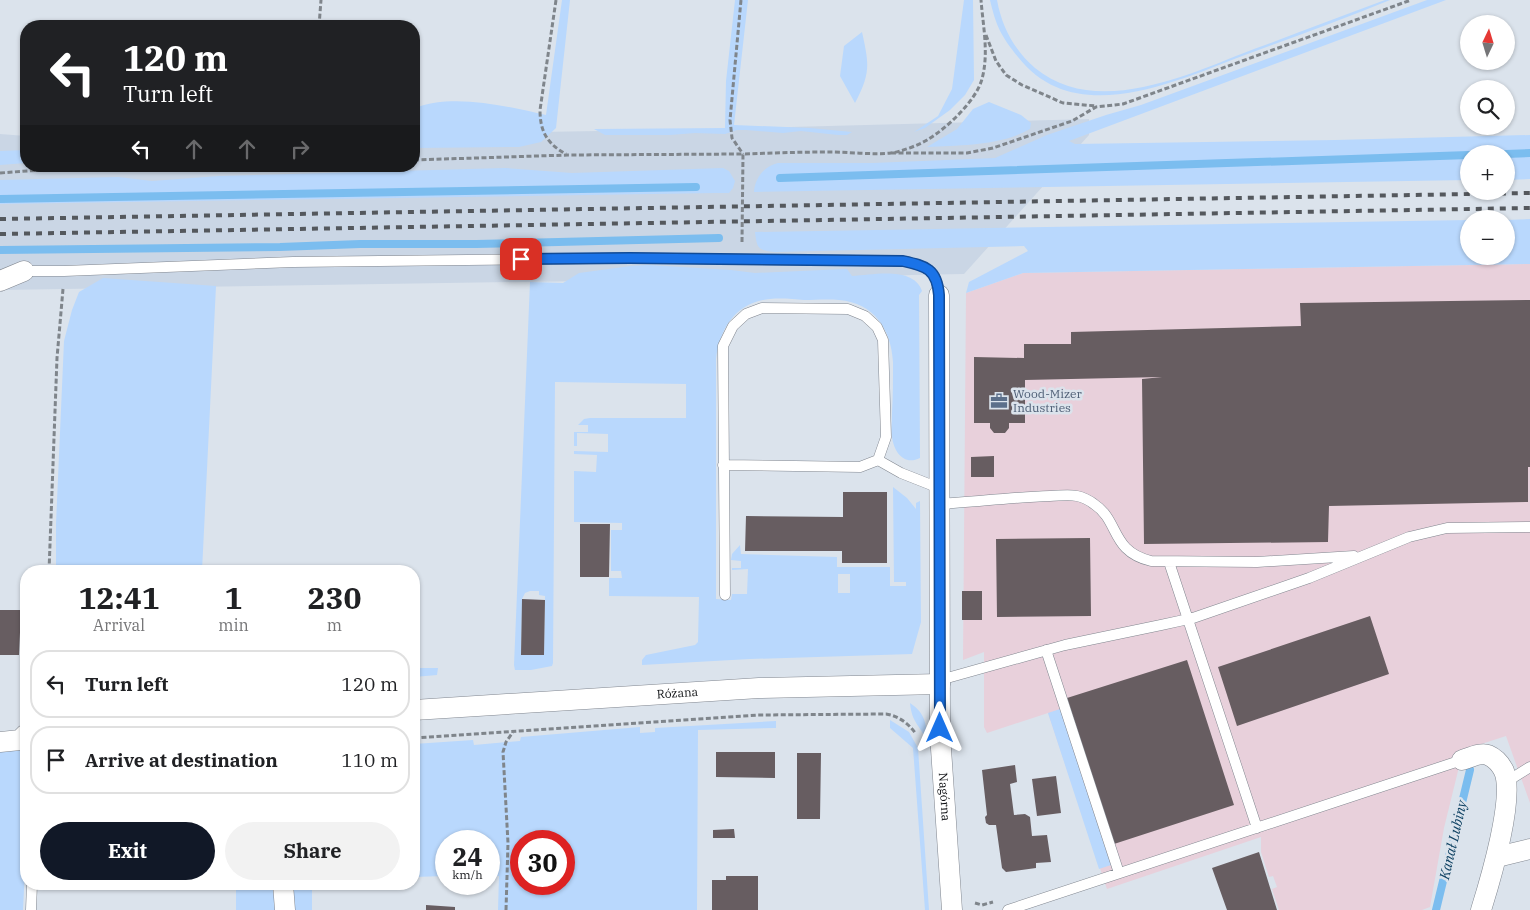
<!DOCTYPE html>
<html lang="en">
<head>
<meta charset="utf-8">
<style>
	:root { --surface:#fff; --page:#f2f2f2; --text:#202124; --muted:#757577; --line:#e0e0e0; --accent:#111827 }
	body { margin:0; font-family:"IBM Plex Serif",serif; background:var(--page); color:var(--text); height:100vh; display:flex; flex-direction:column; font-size:19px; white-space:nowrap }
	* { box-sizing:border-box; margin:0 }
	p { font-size:16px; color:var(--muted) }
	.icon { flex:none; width:28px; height:28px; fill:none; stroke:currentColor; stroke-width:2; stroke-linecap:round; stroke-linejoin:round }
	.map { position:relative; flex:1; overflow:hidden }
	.sheet { position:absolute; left:20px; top:565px; width:400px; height:325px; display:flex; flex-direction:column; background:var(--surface); border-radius:20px; box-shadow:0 1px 4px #0004 }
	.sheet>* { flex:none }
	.top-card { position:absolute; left:20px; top:20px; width:400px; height:152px; border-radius:20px; box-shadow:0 1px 4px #0004; background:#202124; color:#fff; overflow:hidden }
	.needle { width:32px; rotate:4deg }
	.tools { position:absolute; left:1460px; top:15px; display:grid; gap:10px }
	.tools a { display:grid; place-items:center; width:55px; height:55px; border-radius:50%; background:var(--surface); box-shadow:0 1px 4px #0004; font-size:25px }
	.speed { position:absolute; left:435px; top:830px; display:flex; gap:10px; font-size:25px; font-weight:700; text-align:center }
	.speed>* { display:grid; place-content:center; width:65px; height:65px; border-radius:50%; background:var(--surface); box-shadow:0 1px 4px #0004; line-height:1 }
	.speed small { font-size:12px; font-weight:400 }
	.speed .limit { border:8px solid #d22; background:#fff; color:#111 }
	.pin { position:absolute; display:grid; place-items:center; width:42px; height:42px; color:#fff; margin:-21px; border-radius:10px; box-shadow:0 2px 8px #0006 }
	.me { position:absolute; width:55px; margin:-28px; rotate:0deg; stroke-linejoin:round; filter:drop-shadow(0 0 4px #0008) }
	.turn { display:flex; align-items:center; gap:18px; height:105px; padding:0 20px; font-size:22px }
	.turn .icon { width:65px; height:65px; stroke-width:2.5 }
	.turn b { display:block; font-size:35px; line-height:42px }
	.lanes { display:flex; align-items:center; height:48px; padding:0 20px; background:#0003; justify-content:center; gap:25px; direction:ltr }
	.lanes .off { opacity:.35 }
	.eta { display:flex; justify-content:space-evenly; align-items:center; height:85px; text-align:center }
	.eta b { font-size:30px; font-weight:700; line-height:35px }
	.cta { display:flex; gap:10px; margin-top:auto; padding:10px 20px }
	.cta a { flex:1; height:58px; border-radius:30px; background:var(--accent); color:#fff; font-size:20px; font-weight:700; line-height:58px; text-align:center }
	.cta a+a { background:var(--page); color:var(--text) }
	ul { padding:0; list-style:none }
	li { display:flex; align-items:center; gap:15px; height:68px; margin:0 10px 8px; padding:0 10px; border:2px solid var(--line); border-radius:20px }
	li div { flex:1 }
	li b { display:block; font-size:19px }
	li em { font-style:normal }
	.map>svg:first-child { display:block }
	.built { fill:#cad6e5 }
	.industrial { fill:#e8d0db }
	.green { fill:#b9d8fd; fill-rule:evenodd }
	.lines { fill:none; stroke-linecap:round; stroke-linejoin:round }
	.stream { stroke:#7bbdef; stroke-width:8 }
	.building { fill:#675d61 }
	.lane-casing { stroke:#80868f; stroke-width:11 }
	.street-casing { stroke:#80868f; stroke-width:21 }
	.path { stroke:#7f858b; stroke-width:3; stroke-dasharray:5 2.5; stroke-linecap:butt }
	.lane { stroke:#fff; stroke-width:10 }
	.street { stroke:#fff; stroke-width:20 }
	.rail { stroke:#54585d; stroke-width:4; stroke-dasharray:6 6; stroke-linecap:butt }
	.route-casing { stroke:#114b97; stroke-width:12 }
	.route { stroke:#1a73e8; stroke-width:9 }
	.labels { text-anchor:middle; stroke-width:5; stroke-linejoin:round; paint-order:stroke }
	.service-label { font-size:12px; fill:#4e5e75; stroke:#dbe3ec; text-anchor:start }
	.street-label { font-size:12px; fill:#0f1114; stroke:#dbe3ec }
	.water-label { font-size:14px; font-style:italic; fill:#0f4263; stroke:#dbe3ec }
</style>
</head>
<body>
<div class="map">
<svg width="1530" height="910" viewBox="0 0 1530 910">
	<rect width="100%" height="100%" fill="#dbe3ec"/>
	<!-- built -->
	<path class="built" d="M1089 119V135L964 274 911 275 827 279H710L0 290V134L26 136V166H414V134L720 129Z"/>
	<!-- industrial -->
	<path class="industrial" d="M1530 264V803L1506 736 1466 749 1458 771 1444 828 1430 907 1422 910H1279L1272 889 1277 887 1273 876 1269 877 1261 852V837L1107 889 1048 713 987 733 984 727V652L963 660 966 293 1023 273Z"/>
	<!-- green -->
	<path class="green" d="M562 0H570L556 128 541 142 519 147 414 148V108C454 93 506 106 546 115Z
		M735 0H748L734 125 810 128 852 132 847 135H838L801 131 783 133 746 130H737L725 134 695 133 670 135H605L594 129 725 128 726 81Z
		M964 0H973L974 80 965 95 950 110 925 128 914 132 938 116 952 89Z
		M990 0H997C1002 27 1014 50 1035 68 1097 119 1189 74 1254 49 1298 33 1341 16 1385 0H1390C1342 20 1294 37 1245 55 1176 81 1075 130 1018 57 1001 36 996 26 990 0Z
		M1427 0H1446L1069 141 1075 144 1335 140 1530 135V179L1506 180V154H1469V180L754 192C755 178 764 166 778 163H873L995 158 1047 135 1106 115 1141 105Z
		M862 32C869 64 871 73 855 103L840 76 844 46Z
		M989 102 1021 115 1031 123 1030 129C1000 146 961 145 927 147L957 129 973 109Z
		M26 150V163L0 165V151Z
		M505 168 572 173 723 168 729 171 735 181 733 188 729 193H715L0 204V180L118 177 152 181 219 176Z
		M1530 219V264L1023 273 966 293 969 282 1028 251 1024 246 775 252C758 250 757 249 755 232L1469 220V256H1506V220Z
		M648 265 731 270 755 273 845 269H847L852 276C874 275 913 266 922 291L919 295 920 458C904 466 894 452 892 437 891 429 892 421 892 413 893 396 893 379 893 362 891 329 874 303 839 300 827 299 815 300 804 300 793 299 781 298 770 299 736 302 720 328 716 359V599L731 600 732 594H747L748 569 732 570V568H741V561L731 560 732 554 740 545 741 554 837 557V567H890V586H906V582H894L893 487 907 498 916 509V503L920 501 921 622 912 654 750 659 642 665V660L646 655 695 645 698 642 699 597 609 596V578H622L621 571H611V530H622V523L574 522V471L596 472 597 455 574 454V451L608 452V434L577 433V446H574V432H588V425H578L584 419 590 418H686V384L555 382 553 663 552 666 531 670H515L514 665 530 282 563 283 579 273 631 266ZM838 574H850V593H838ZM530 591H539V595L545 596 544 655H521L522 599 525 593Z
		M103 278 216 286 202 571H56V524L64 341 72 310 79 292Z
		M414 668H438L437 675 414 677Z
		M910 703C925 713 927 724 927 742 920 724 912 724 910 703Z
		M1060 709 1111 865 1099 869 1048 713Z
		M890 720 909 732 918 748 929 910H925L913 748 890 728Z
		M776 721V728H774L698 730 697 910H498L499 876H489V841H446V876L414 877V744L473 740 474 745 520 741 521 737 640 727V733L655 732V728ZM564 841V884H521V841Z
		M22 745 26 750V847L23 910H0V752Z
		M236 884H277V910H236Z
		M293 884H312V910H291Z"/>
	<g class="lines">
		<!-- stream -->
		<path class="stream" d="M1506 154 1530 153
			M780 178 1469 155
			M0 199 696 187
			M0 250 280 247 360 244H476L719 238
			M1436 910 1470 770"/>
	</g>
	<!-- building -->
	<path class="building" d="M1530 300V467H1528V502L1329 506 1328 542 1144 544 1142 379 1162 377 1025 380V423H1009V428L1005 433H994L990 428V423H974V357L1024 358V344H1071V332L1301 326 1300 303Z
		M994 456V477H971V457Z
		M843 492H887V563H842V551H745L746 516 843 517Z
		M580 524H610L609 577H580Z
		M1090 538 1091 616 997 617 996 539Z
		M962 591H982V620H962Z
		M522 599 545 600 544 655H521Z
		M0 610H21L19 655H0Z
		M1370 616 1389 674 1237 726 1218 667Z
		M1187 660 1234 805 1114 844 1067 698Z
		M716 752H775V778L716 777Z
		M797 753H821L820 819H797Z
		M1015 765 1017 782 1010 784 1014 815 1025 814 1030 817 1032 836 1047 835 1051 862 1036 863V868L1006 872 1002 868 996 825H989L986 823 985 817 987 815 982 770Z
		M1056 776 1061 813 1037 816 1032 779Z
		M734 829 735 838H713V830Z
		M1259 852 1277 910H1227L1212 868Z
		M726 876H758V910H712V880H726Z
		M426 905 455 907V910H426Z"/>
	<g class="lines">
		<!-- lane casing -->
		<g class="lane-casing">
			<path id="lane" d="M20 271H64L293 262 630 258 903 261C926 266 937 269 939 295
				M723 465 860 467 878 460
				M939 504C976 502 1013 497 1050 496 1058 496 1068 494 1077 496 1082 497 1090 501 1094 504 1120 521 1110 551 1151 561L1257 562 1354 556
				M1169 562 1257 828
				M725 595 723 346 733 326 746 314 762 308 848 309 865 316 877 327 883 340 886 437 878 460 901 473 939 488
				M1046 650 1119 873
				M940 680 1065 645 1161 625 1193 618 1309 578 1409 537 1447 528 1530 527
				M1506 782 1530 767
				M31 910 32 884
				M1008 910 1462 760"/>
		</g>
		<!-- street casing -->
		<g class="street-casing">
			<g id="street">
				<path d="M0 281 24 271"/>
				<path id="s1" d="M939 295 940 734 952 910"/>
				<path id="s2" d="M414 710 759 688 940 684"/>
				<path d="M0 742 20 740 26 734"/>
				<path d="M1462 760C1469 758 1481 752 1488 755 1495 758 1501 765 1504 771 1515 798 1490 881 1481 910"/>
				<path d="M1497 857 1530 849"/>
				<path d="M283 884 285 910"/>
			</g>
		</g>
		<!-- path -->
		<path class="path" d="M556 0 540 110C540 131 547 144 566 154
			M741 0 730 120 732 138 743 154
			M319 26 321 0
			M986 35 996 61 1006 75 1022 85 1063 103 1096 106
			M891 153H967L993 148 1072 121 1096 107 1123 104 1411 0
			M414 160 568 155 743 154
			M0 173 40 170 175 166
			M742 242 743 154C772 153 801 152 831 152 848 152 875 155 891 153 900 152 919 145 927 140 946 129 976 101 982 79 989 53 983 26 981 0
			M49 571 57 358 63 289
			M414 738 758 715 886 714C899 716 909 724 916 734
			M975 903 982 905 993 902
			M506 910 508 843 503 752 506 742 513 732"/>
		<!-- lane -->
		<use href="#lane" class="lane"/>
		<!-- street -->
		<use href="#street" class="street"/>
		<!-- rail -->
		<path class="rail" d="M0 219 1530 193
			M0 234 1530 208"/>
	</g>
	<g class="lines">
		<!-- route casing -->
		<g class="route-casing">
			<path id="route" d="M521 259 630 258 903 261C926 266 937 269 939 295L940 728"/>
		</g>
		<!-- route -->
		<use href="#route" class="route"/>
	</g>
	<!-- icons -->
	<defs>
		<g id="office-bare" transform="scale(1.35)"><path d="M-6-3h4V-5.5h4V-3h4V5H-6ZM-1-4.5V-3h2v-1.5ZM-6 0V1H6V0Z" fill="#5c6f8a" stroke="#dbe3ec" stroke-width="2.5" paint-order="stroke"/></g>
	</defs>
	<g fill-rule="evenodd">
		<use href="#office-bare" x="999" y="401"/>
	</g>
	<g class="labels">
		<!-- service labels -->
		<g class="service-label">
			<text x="1013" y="398">Wood-Mizer<tspan x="1013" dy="14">Industries</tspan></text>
		</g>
		<!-- street labels -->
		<g class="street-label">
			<text dy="4" stroke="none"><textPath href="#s2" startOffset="264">Różana</textPath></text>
			<text dy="4" stroke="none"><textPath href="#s1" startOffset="502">Nagórna</textPath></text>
		</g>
		<!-- water labels -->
		<g class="water-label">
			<text transform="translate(1453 840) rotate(-77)" y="5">Kanał Lubiny</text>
		</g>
	</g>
</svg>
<div class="tools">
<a><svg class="needle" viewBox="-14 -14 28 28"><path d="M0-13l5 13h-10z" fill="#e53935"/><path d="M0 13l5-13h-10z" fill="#757577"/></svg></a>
<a><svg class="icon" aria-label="search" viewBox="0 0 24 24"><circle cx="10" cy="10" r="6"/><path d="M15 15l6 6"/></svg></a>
<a>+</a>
<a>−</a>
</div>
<div class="speed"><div>24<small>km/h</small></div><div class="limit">30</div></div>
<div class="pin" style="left:521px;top:259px;background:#d93025"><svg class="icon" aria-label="arrive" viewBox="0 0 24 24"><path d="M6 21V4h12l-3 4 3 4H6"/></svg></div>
<svg class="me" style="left:940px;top:728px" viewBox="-20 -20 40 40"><path d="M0-17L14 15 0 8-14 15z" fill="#1a73e8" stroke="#fff" stroke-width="4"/></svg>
<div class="top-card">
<div class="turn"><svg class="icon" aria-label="left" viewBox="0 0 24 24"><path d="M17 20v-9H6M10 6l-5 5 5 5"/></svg><div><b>120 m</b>Turn left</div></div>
<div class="lanes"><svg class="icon" aria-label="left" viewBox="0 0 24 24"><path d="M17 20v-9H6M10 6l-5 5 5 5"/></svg><svg class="icon off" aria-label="ahead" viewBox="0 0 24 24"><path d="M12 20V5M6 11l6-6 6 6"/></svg><svg class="icon off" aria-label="ahead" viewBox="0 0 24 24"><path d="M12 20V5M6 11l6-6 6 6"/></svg><svg class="icon off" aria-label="right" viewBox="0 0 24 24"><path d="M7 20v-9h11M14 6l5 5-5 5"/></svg></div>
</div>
<section class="sheet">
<div class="eta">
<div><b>12:41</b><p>Arrival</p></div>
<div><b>1</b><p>min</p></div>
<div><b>230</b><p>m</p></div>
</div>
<ul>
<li><svg class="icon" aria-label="left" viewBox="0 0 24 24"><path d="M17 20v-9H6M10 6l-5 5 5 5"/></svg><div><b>Turn left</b></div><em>120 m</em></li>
<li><svg class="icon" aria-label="arrive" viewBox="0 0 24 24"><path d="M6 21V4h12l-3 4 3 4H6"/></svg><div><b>Arrive at destination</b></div><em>110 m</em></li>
</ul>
<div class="cta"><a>Exit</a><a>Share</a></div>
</section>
</div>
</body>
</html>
